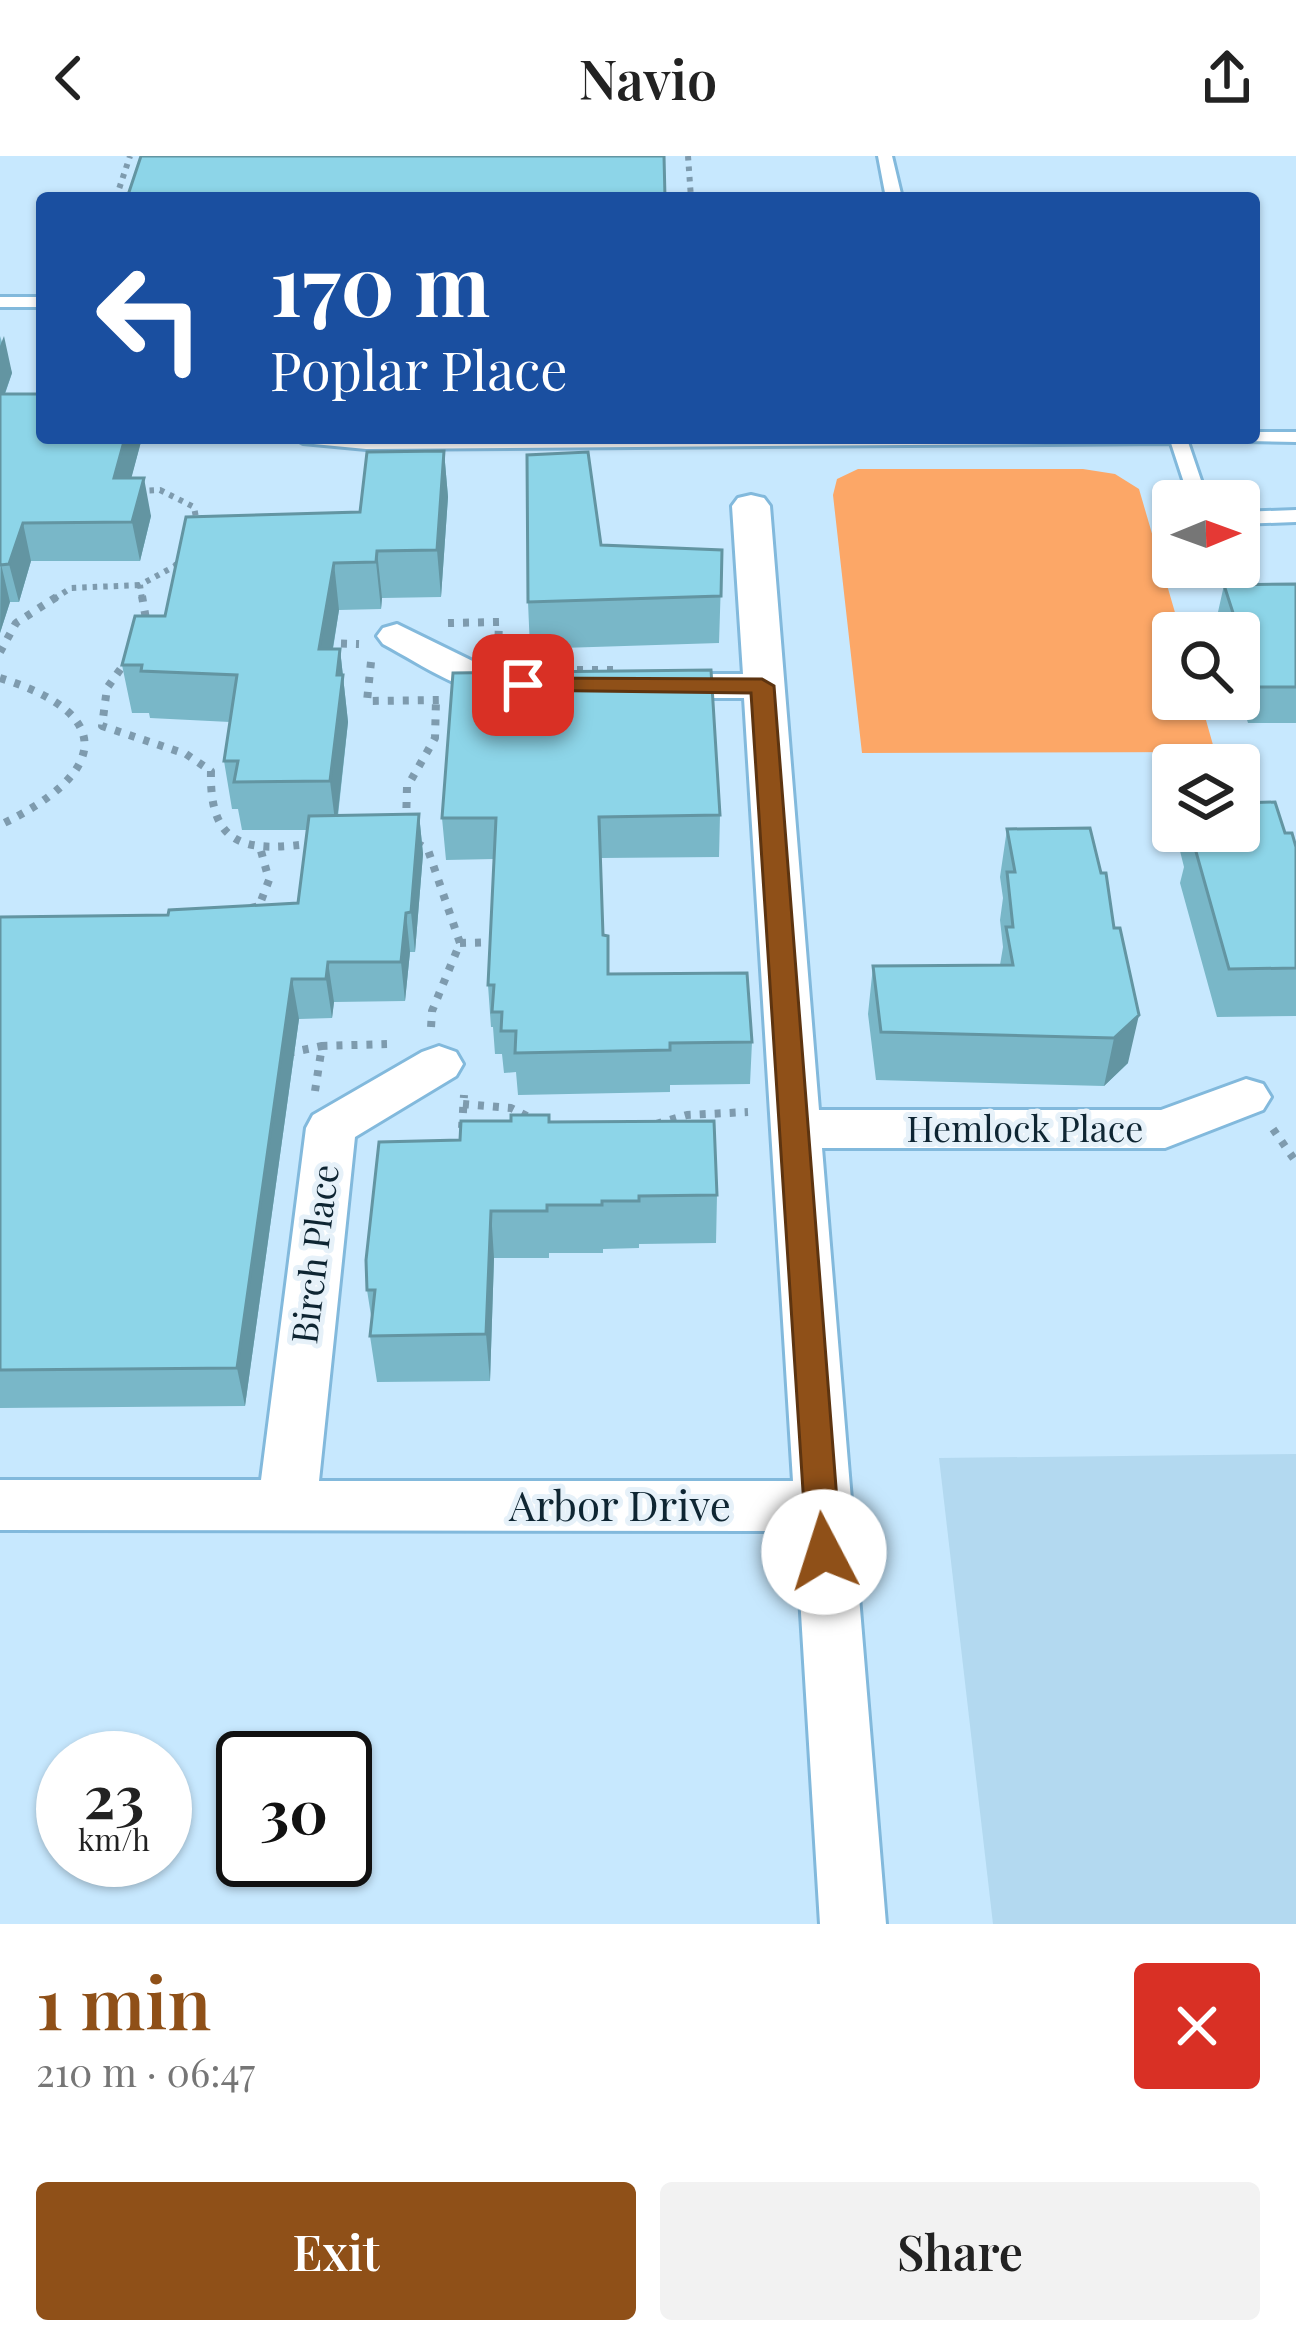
<!DOCTYPE html>
<html lang="en">
<head>
<meta charset="utf-8">
<style>
	:root { --surface:#fff; --page:#f2f2f2; --text:#222; --muted:#767676; --accent:#8f5018 }
	body { margin:0; font-family:"Playfair Display",serif; background:var(--page); color:var(--text); height:100vh; display:flex; flex-direction:column; font-size:45px; white-space:nowrap }
	* { box-sizing:border-box; margin:0 }
	p { font-size:39px; color:var(--muted) }
	.icon { flex:none; width:66px; height:66px; fill:none; stroke:currentColor; stroke-width:2; stroke-linecap:round; stroke-linejoin:round }
	.map { position:relative; height:1768px; overflow:hidden }
	.drawer { display:flex; flex-direction:column; background:var(--surface); flex:1 }
	.drawer>* { flex:none }
	.top-card { position:absolute; left:36px; top:36px; width:1224px; height:252px; border-radius:12px; box-shadow:0 3px 9px #0004; background:#1a4fa0; color:#fff; overflow:hidden }
	.needle { width:78px; rotate:89deg }
	.tools { position:absolute; left:1152px; top:324px; display:grid; gap:24px }
	.tools a { display:grid; place-items:center; width:108px; height:108px; border-radius:12px; background:var(--surface); box-shadow:0 3px 9px #0004; font-size:60px }
	.speed { position:absolute; left:36px; top:1575px; display:flex; gap:24px; font-size:60px; font-weight:700; text-align:center }
	.speed>* { display:grid; place-content:center; width:156px; height:156px; border-radius:50%; background:var(--surface); box-shadow:0 3px 9px #0004; line-height:1 }
	.speed small { font-size:30px; font-weight:400 }
	.speed .limit { border:6px solid #111; border-radius:18px; background:#fff; color:#111 }
	.pin { position:absolute; display:grid; place-items:center; width:102px; height:102px; color:#fff; margin:-51px; border-radius:24px; box-shadow:0 6px 18px #0006 }
	.me { position:absolute; width:132px; margin:-66px; rotate:355deg; stroke-linejoin:round; filter:drop-shadow(0 0 9px #0008) }
	.turn { display:flex; align-items:center; gap:42px; height:252px; padding:0 36px; font-size:54px }
	.turn .icon { width:156px; height:156px; stroke-width:2.5 }
	.turn b { display:block; font-size:84px; line-height:102px }
	.round { display:grid; place-items:center; flex:none; width:126px; height:126px; border-radius:12px; background:var(--page) }
	.head { display:flex; align-items:center; justify-content:space-between; height:204px; padding:0 36px }
	h1 { font-size:72px; font-weight:600; line-height:90px; color:var(--accent) }
	.primary-button { display:flex; gap:24px; margin-top:auto; padding:24px 36px }
	.primary-button a { flex:1; height:138px; border-radius:12px; background:var(--accent); color:#fff; font-size:48px; font-weight:600; line-height:138px; text-align:center }
	.primary-button a+a { background:var(--page); color:var(--text) }
	header { display:flex; justify-content:space-between; align-items:center; height:156px; padding:0 36px; background:var(--surface); font-size:54px; font-weight:600 }
	.map>svg:first-child { display:block }
	.built { fill:#b3d9f0 }
	.green { fill:#fca767 }
	.lines { fill:none; stroke-linecap:round; stroke-linejoin:round }
	.lane-casing { stroke:#82b9dc; stroke-width:6 }
	.street-casing { stroke:#82b9dc; stroke-width:6 }
	.path-far1 { stroke:#7e9bae; stroke-width:6; stroke-dasharray:4.5 6; stroke-linecap:butt }
	.path { stroke:#7e9bae; stroke-width:8; stroke-dasharray:6 9; stroke-linecap:butt }
	.lane { fill:#fff; fill-rule:evenodd }
	.street { fill:#fff; fill-rule:evenodd }
	.wall { fill:#79b7c8 }
	.shaded-wall { fill:#6395a2 }
	.building { fill:#8dd5e8; stroke:#6395a2; stroke-width:3 }
	.route { fill:#8f5018; stroke:#5d3410; stroke-width:3 }
	.labels { text-anchor:middle; stroke-width:10; stroke-linejoin:round; paint-order:stroke }
	.street-label { font-size:36px; fill:#0e2532; stroke:#e6f1f9 }
	.near-street-label { font-size:42px; fill:#0e2532; stroke:#e6f1f9 }
</style>
</head>
<body>
<header><svg class="icon" aria-label="back" viewBox="0 0 24 24"><path d="M15 5l-7 7 7 7"/></svg>Navio<svg class="icon" aria-label="share" viewBox="0 0 24 24"><path d="M12 15V3M7 8l5-5 5 5M5 13v7h14v-7"/></svg></header>
<div class="map">
<svg width="1296" height="1768" viewBox="0 0 1296 1768">
	<rect width="100%" height="100%" fill="#c7e8fe"/>
	<!-- built -->
	<path class="built" d="M1296 1298V1768H993L939 1302Z"/>
	<!-- green -->
	<path class="green" d="M858 313H1083L1115 318 1139 333 1181 477H1173V543H1200L1215 596 862 597 833 339 837 323Z"/>
	<g class="lines">
		<!-- lane casing -->
		<g class="lane-casing">
			<path id="lane" d="M878 0H892L902 42H886Z
				M0 141H42V151H0Z
				M1254 276H1296V286L1248 285 1246 282H1254Z
				M294 282H1193L1188 286 1208 345H1190L1171 287 366 293 303 287Z
				M1296 354V366L1239 368V356Z"/>
		</g>
		<!-- street casing -->
		<g class="street-casing">
			<path id="street" d="M751 339 764 342 770 350 819 954H1161L1246 923 1263 928 1271 941 1263 954 1165 992H822L886 1768H820L796 1375 0 1374V1324H261L306 972 313 959 422 896 439 890 456 896 463 908 456 920 355 981 319 1325H793L744 542H648L634 539 628 530 634 521 648 518H743L732 350 738 342Z
				M397 468 497 517 544 520 550 529 544 538C483 553 435 516 383 488L377 480 383 472Z"/>
		</g>
		<!-- path-far1 -->
		<path class="path-far1" d="M688 0 691 42
			M116 42 130 0
			M139 335 160 334 194 351 197 367
			M54 443 71 432 140 429
			M142 443 140 429 175 410 182 400"/>
		<!-- path -->
		<path class="path" d="M142 440 147 469
			M448 467 499 466 498 496
			M326 487 359 488
			M0 496 16 467 58 440
			M129 501 107 532 102 570 186 598 211 615C209 694 249 696 316 687
			M371 506 367 545 439 544
			M562 514H613
			M0 522C123 560 102 621 0 669
			M406 667 407 631 435 582 436 544
			M417 687 428 694 460 787 432 855 431 872
			M251 752 259 750 269 724 261 695
			M460 787 501 786
			M288 897 322 890
			M315 935 322 890 387 888
			M463 948 511 952 531 962
			M656 968 687 959 748 956
			M462 972 464 939
			M1273 973 1296 1006"/>
		<!-- lane -->
		<use href="#lane" class="lane"/>
		<!-- street -->
		<use href="#street" class="street"/>
	</g>
	<!-- wall -->
	<path class="wall" d="M0 180 12 217 5 238 42 282H142L131 322 151 360 140 405H31L19 446H10L0 477Z
		M444 295 448 341 441 441 382 442 381 453 339 454 333 493H340L348 566 338 660 419 658 423 698 415 796H410L405 845 334 846 332 862 299 863 245 1250 0 1252V761L168 759 298 747 308 674H242L238 653H232L224 605 230 566 150 562 149 557H132L122 509 165 460 360 356Z
		M601 389 722 394 719 487 530 493 528 446Z
		M1296 428V567H1248L1239 538V477H1220L1216 465 1224 429Z
		M720 659 719 701 601 702 603 779 609 818 752 886 750 928 670 929V936L518 939 516 916 504 917 502 898H495L493 871H491L488 829 494 703 446 704 442 662Z
		M1007 673 1128 907 1104 930 876 924 868 858 873 810 1000 809 1003 791 1000 764 1003 742 1000 721Z
		M1184 675 1285 677 1296 691V860L1217 861 1180 727 1184 711 1180 695Z
		M550 966 717 1039 716 1087 639 1088V1092L603 1093V1097H549V1102H494L490 1225 377 1226 370 1180 372 1166 367 1134 460 984Z"/>
	<!-- shaded-wall -->
	<path class="shaded-wall" d="M4 180 12 217 0 251V190Z
		M125 282H142L121 361 114 322Z
		M444 295 448 341 441 441 437 394Z
		M144 322 151 360 140 405 132 366Z
		M23 367 31 405 19 446 9 408Z
		M377 395 382 442 381 453 376 406Z
		M334 407 339 454 325 540 319 493Z
		M1 408 10 446 0 477Z
		M340 493 348 566 336 673 330 625Z
		M419 658 423 698 415 796 411 756Z
		M406 757 410 796 405 845 401 806Z
		M328 806 334 846 332 862 326 823Z
		M292 823 299 863 245 1250 237 1212Z
		M1139 859 1128 907 1104 930 1114 882Z
		M491 1055 494 1102 490 1225 486 1178Z"/>
	<!-- building -->
	<path class="building" d="M141 0H664L665 42H127Z
		M0 238H42V282H125L114 322H144L132 366 23 367 9 408 0 409Z
		M444 295 437 394 377 395 376 406 334 407 319 493H340L337 519H343L330 625 234 626 238 605H224L237 519 141 515 142 509H122L135 460H165L186 361 360 356 367 296Z
		M588 296 601 389 722 394 721 440 528 446 527 299Z
		M1296 428V531H1257L1224 429Z
		M711 514 720 659 599 661 603 779 608 780V818L747 817 752 886 670 887V894L515 897 516 875H501L502 856H492L494 829H488L496 662H442L453 517Z
		M1275 646 1285 677H1292L1296 691V812L1229 813 1191 678H1199L1198 675H1239V647Z
		M419 658 411 756 406 757 401 806H328L326 823H292L237 1212 0 1214V761L168 759 169 754 298 747 309 660Z
		M1090 672 1101 717H1106L1114 772H1120L1139 859 1114 882 881 876 873 810 1013 809 1006 771H1013L1007 716H1015L1007 673Z
		M511 959H549V966L714 965 717 1039 639 1040V1045H602V1049H547V1055H491L486 1178 370 1180 375 1134H367L366 1104 379 986 460 984 461 965H511Z"/>
	<!-- route -->
	<path class="route" d="M523 522 762 523 774 530 841 1396 836 1407 824 1411 812 1407 807 1396 751 537 515 534V524Z"/>
	<g class="labels">
		<!-- street labels -->
		<g class="street-label">
			<text x="1025" y="986">Hemlock Place</text>
			<text transform="translate(315 1098) rotate(-83)" y="13">Birch Place</text>
		</g>
		<!-- near-street labels -->
		<g class="near-street-label">
			<text x="620" y="1365">Arbor Drive</text>
		</g>
	</g>
</svg>
<div class="tools">
<a><svg class="needle" viewBox="-14 -14 28 28"><path d="M0-13l5 13h-10z" fill="#e53935"/><path d="M0 13l5-13h-10z" fill="#767676"/></svg></a>
<a><svg class="icon" aria-label="search" viewBox="0 0 24 24"><circle cx="10" cy="10" r="6"/><path d="M15 15l6 6"/></svg></a>
<a><svg class="icon" aria-label="layers" viewBox="0 0 24 24"><path d="M12 4l9 5-9 5-9-5zM3 14l9 5 9-5"/></svg></a>
</div>
<div class="speed"><div>23<small>km/h</small></div><div class="limit">30</div></div>
<div class="pin" style="left:523px;top:529px;background:#d93025"><svg class="icon" aria-label="arrive" viewBox="0 0 24 24"><path d="M6 21V4h12l-3 4 3 4H6"/></svg></div>
<svg class="me" style="left:824px;top:1396px" viewBox="-20 -20 40 40"><circle r="19" fill="#fff"/><path d="M0-13L10 11 0 6-10 11z" fill="#8f5018"/></svg>
<div class="top-card">
<div class="turn"><svg class="icon" aria-label="left" viewBox="0 0 24 24"><path d="M17 20v-9H6M10 6l-5 5 5 5"/></svg><div><b>170 m</b>Poplar Place</div></div>
</div>
</div>
<section class="drawer">
<div class="head"><div><h1>1 min</h1><p>210 m · 06:47</p></div><a class="round" style="background:#d93025;color:#fff"><svg class="icon" aria-label="close" viewBox="0 0 24 24"><path d="M6 6l12 12M18 6L6 18"/></svg></a></div>
<div class="primary-button"><a>Exit</a><a>Share</a></div>
</section>
</body>
</html>
